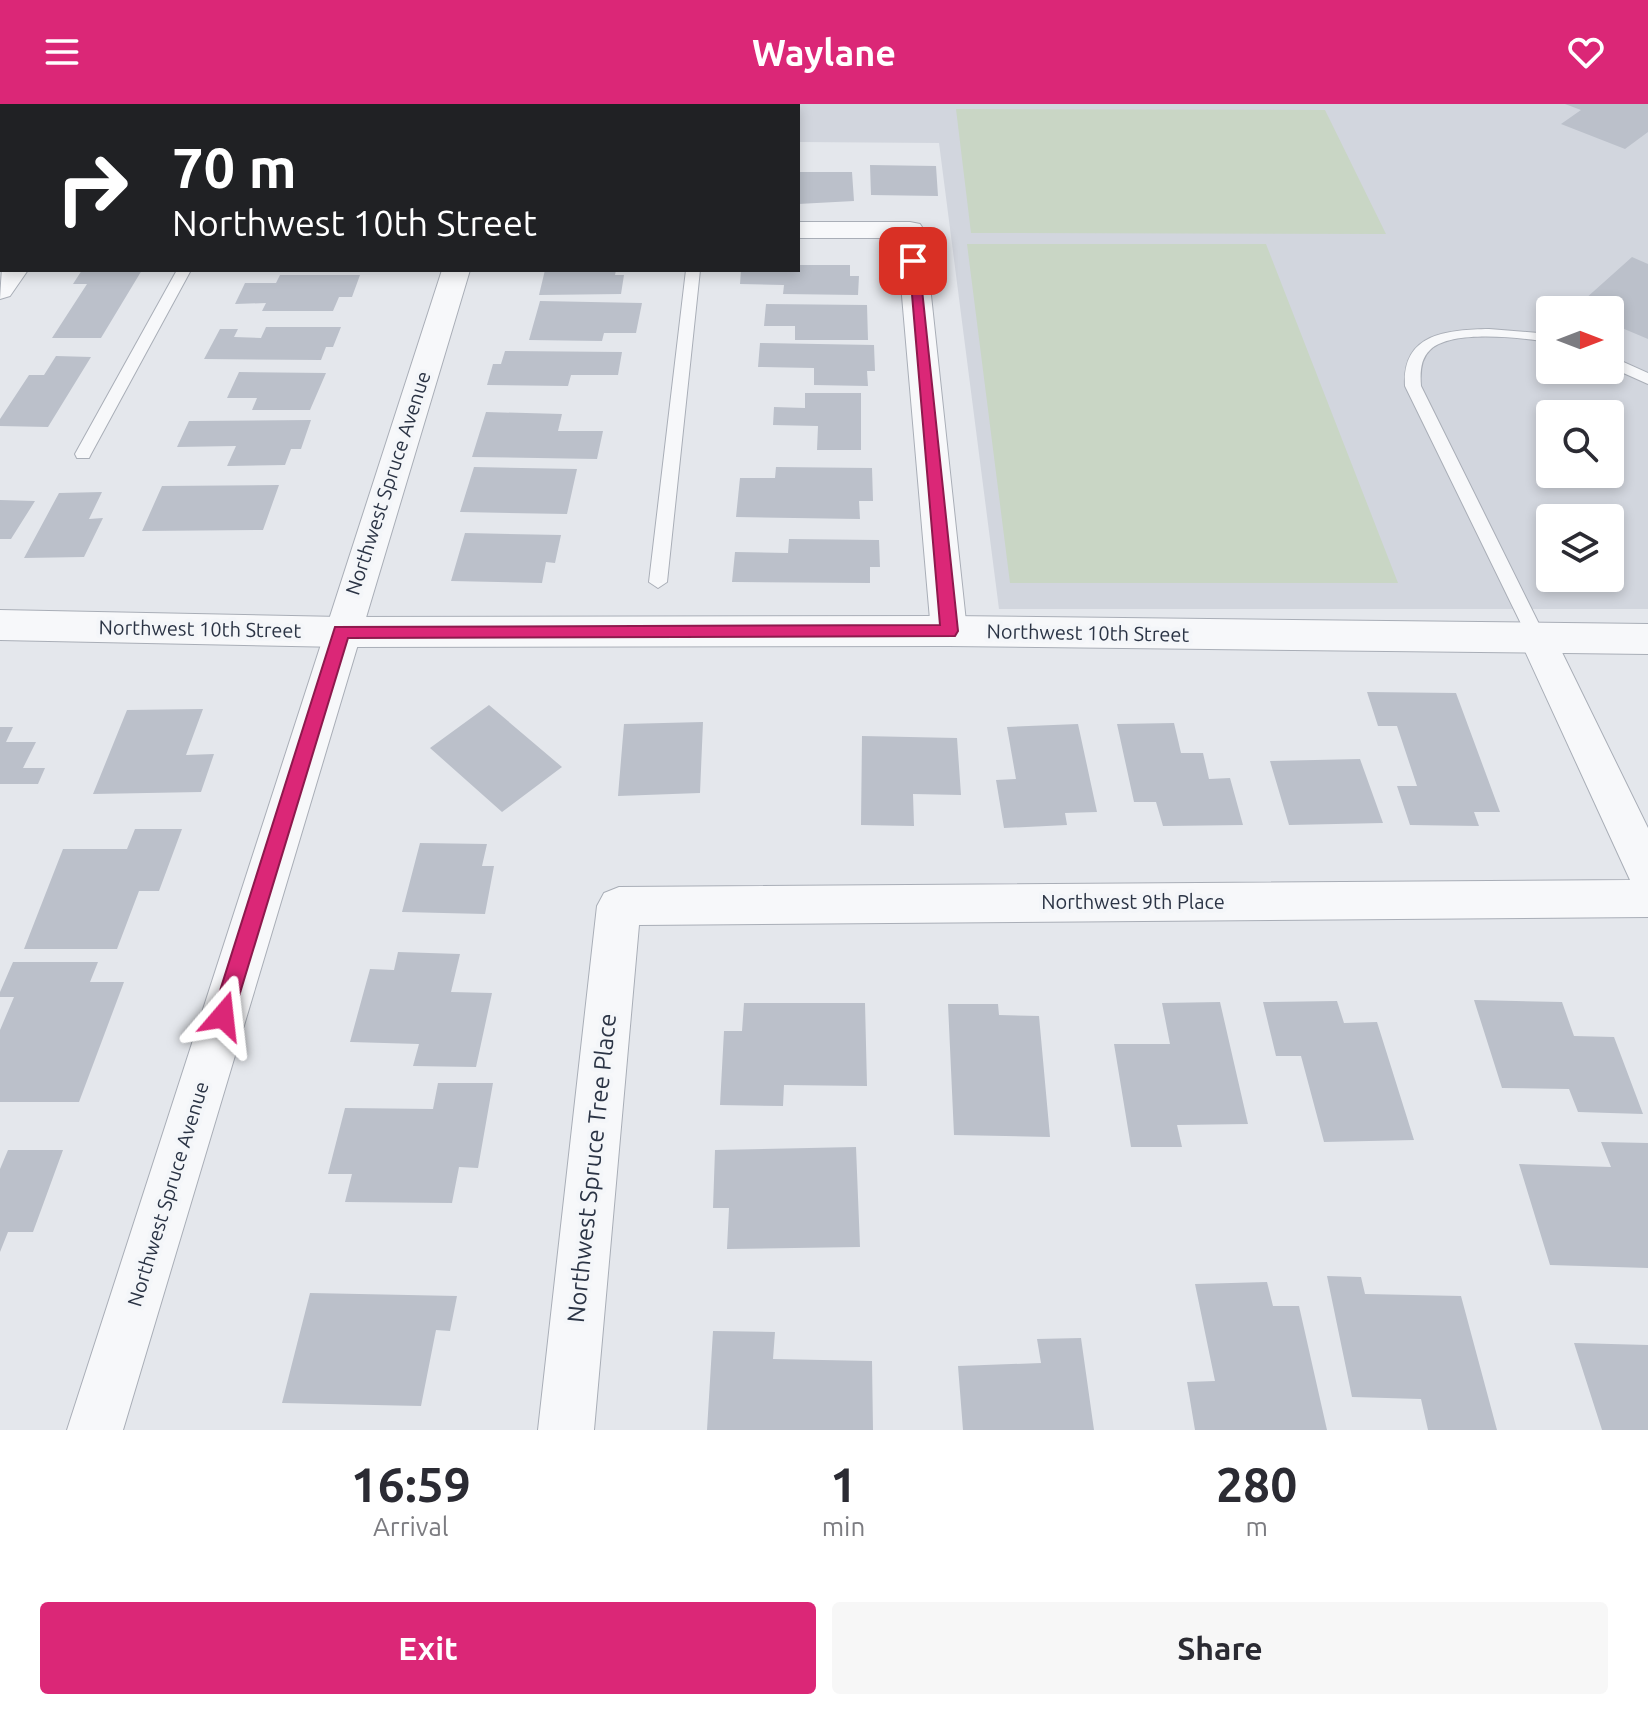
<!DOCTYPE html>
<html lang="en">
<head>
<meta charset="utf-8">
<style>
	:root { --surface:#fff; --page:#f7f7f7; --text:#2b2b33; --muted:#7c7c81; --accent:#db2777 }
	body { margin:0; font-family:Ubuntu,sans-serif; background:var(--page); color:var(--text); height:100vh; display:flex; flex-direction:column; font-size:30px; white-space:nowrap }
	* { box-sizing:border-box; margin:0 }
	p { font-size:26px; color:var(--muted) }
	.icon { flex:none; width:44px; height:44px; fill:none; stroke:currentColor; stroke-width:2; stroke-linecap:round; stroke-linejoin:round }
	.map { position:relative; height:1326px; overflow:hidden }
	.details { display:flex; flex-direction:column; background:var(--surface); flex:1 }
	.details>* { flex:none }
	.top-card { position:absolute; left:0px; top:0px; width:800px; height:168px; box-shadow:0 4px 12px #0003; background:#202124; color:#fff; overflow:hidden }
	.needle { width:52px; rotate:90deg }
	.controls { position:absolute; left:1536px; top:192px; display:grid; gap:16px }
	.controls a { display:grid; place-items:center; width:88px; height:88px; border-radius:8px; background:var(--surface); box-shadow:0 4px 12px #0003; font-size:40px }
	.pin { position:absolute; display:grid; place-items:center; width:68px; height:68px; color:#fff; margin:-34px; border-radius:16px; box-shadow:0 4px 12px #0006 }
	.me { position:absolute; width:88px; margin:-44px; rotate:17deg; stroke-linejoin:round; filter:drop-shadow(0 0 6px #0008) }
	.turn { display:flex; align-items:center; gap:28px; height:168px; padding:0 40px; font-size:36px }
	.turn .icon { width:104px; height:104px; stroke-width:2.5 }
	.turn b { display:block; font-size:56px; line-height:68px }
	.eta { display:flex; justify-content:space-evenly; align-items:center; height:136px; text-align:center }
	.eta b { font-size:48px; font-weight:600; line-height:56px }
	.button { display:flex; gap:16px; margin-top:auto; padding:16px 40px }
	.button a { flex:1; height:92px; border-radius:8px; background:var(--accent); color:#fff; font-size:32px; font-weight:600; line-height:92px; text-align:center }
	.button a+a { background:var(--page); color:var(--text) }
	header { display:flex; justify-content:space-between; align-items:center; height:104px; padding:0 40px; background:var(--accent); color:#fff; font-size:36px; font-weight:600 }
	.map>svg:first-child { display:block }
	.built { fill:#d2d6de; fill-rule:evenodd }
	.green { fill:#c9d6c5 }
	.building { fill:#bbc0ca }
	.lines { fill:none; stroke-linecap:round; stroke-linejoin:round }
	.service-casing { stroke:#a9aeb7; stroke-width:2 }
	.minor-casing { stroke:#a9aeb7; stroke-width:2 }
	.tertiary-casing { stroke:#a9aeb7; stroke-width:2 }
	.service { fill:#f7f8fa; fill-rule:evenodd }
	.minor { fill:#f7f8fa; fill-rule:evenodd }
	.tertiary { fill:#f7f8fa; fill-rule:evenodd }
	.route { fill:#db2777; stroke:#8e194d; stroke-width:2 }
	.labels { text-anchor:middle; stroke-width:8; stroke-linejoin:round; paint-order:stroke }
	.street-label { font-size:20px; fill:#2b3445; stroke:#f4f6f9 }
	.near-street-label { font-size:24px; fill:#2b3445; stroke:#f4f6f9 }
</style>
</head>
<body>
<header><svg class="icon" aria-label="menu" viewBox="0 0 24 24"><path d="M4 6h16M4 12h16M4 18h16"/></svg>Waylane<svg class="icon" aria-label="heart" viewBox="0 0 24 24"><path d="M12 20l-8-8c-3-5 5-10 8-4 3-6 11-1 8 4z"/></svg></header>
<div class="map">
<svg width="1648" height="1326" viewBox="0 0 1648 1326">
	<rect width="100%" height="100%" fill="#e4e7ec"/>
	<!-- built -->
	<path class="built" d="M545 0H1648V505H999L939 39 798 38V2ZM1550 206H1610V266H1550ZM1550 310H1610V370H1550ZM1550 414H1610V474H1550Z"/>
	<!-- green -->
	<path class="green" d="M956 5 1325 6 1386 130 971 129Z
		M967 140H1266L1398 479H1010Z"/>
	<!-- building -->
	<path class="building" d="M1565 0H1648V28L1625 45 1561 20 1581 6Z
		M870 61 936 62 938 92 871 91Z
		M798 68H852L854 97 798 100Z
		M1632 153 1648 160V235L1610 219V206L1575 204Z
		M798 161H850V172H859L858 191 783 190 784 181 740 180 741 166H798Z
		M82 166H142L101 234H52L87 180H73Z
		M545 166H616L615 171H624L621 190 539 191Z
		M280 171H360L352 193H339L333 207H262L266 199 235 200 245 179H276Z
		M540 197 642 199 636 229H604L602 237 529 236Z
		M766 200 867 201 868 236H795V222H764Z
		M266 223H341L333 243H326L321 256 204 255 220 225H238L234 233 261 234Z
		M760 239 874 241 875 267H867L868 282 814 281V264L758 263Z
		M505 247 622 248 618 271H571L568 282 487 281 493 260H501Z
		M56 252 91 253 48 323 0 322V315L29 271H44Z
		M239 268 326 269 310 306H252L257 294H227Z
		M805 289H861V346H817L818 322 773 321 774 303 805 304Z
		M486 308 562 310 558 327H603L597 355 472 353Z
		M311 316 301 345H291L285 361 227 362 236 342 177 343 189 317Z
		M474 363 577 365 567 410 460 408Z
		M776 363 872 364 873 397H859L860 415 736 413 740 374H775Z
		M279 381 263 426 142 427 162 382Z
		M102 388 89 415 103 414 84 453 24 454 59 389Z
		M0 396 35 397 11 435H0Z
		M465 429 561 431 555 459 546 458 542 479 451 477Z
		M789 435 879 436 880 463H870V479L732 478 735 448 788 449Z
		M1367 588 1456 589 1500 708H1474L1479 722 1410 721 1397 682H1417L1397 622H1378Z
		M489 601 562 663 502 708 430 644Z
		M203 605 186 651 214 650 201 688 93 690 127 606Z
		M703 618 700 689 618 692 624 620Z
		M1174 619 1181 649H1203L1209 675 1230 674 1243 721 1163 722 1156 698H1134L1117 620Z
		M1078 620 1097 708 1065 709 1067 721 1004 724 996 676 1016 675 1007 623Z
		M0 623H13L6 638H36L23 664H45L38 680H0Z
		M862 632 957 634 961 691 913 690 914 722 861 721Z
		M1360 655 1383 719 1289 721 1270 657Z
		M135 725H182L159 787H139L117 845H24L63 745H127Z
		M420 739 487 740 482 762H494L485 810 402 808Z
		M398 848 460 850 451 888 492 889 476 963 413 962 419 940 350 938 370 865 394 866Z
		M13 858H98L90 878H124L79 998H0V926L14 893H0V888Z
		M1474 896 1562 898 1574 932 1614 933 1643 1010 1578 1008 1569 985 1502 984Z
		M1337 897 1344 919 1377 918 1414 1036 1324 1038 1301 952H1276L1263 898Z
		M1220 898 1248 1020 1177 1021 1182 1043H1131L1114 940H1170L1162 899Z
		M744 899H865L867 982 784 981 783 1002 720 1001 724 927H742Z
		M948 900H998L999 911 1039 912 1050 1033 954 1031Z
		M438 979H493L478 1064 459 1063 452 1099 345 1098 352 1070H328L345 1004 433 1005Z
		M1601 1038 1648 1039V1164L1550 1161 1519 1060 1611 1063Z
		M856 1043 860 1143 727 1145 729 1104H713L715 1046Z
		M8 1046H63L33 1128H8L0 1148V1065Z
		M1327 1172 1361 1173 1365 1190 1461 1192 1497 1326H1428L1421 1295 1352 1293Z
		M1267 1178 1273 1202H1299L1327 1326H1195L1187 1278 1215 1277 1195 1180Z
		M310 1189 457 1192 450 1227 436 1226 421 1302 282 1299Z
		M713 1227 775 1228 773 1255 872 1257 873 1326H707Z
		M1081 1234 1094 1326H963L958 1262 1041 1259 1037 1235Z
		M1574 1239 1648 1241V1326H1602Z"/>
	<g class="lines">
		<!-- service casing -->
		<g class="service-casing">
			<path id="service" d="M177 166H191L91 350 89 354H77L75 350Z
				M686 166H700L667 478 658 484 649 478Z
				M1489 225 1550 230V238C1522 234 1452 225 1430 246 1420 255 1420 270 1421 282L1546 534 1537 541 1528 534 1405 282C1402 229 1447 226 1489 225Z
				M1610 252 1648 269V280L1610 263Z"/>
		</g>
		<!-- minor casing -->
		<g class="minor-casing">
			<path id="minor" d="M798 118H910L920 120 924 126 967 527 962 537 949 540 936 537 931 527 897 134H798Z
				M2 163V166H28L10 192 0 195Z
				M442 166H470L123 1326H67Z
				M1537 520 1550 524 1555 534 1648 724V813L639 821 594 1326H538L597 802 604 789 619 783 1630 776 1519 534 1524 524Z"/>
		</g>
		<!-- tertiary casing -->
		<g class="tertiary-casing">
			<path id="tertiary" d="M0 506 341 513 949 512 1648 520V550L949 542 341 543 0 536Z"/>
		</g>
		<!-- service -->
		<use href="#service" class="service"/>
		<!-- minor -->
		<use href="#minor" class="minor"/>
		<!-- tertiary -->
		<use href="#tertiary" class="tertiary"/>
	</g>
	<!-- route -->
	<path class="route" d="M909 155 919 157 958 527 955 532 348 534 233 912 230 919 223 922 215 919 212 912 335 523 940 521Z"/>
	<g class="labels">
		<!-- street labels -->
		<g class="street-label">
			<text transform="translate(388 379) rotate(-72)" y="7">Northwest Spruce Avenue</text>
			<text transform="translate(200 525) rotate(1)" y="7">Northwest 10th Street</text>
			<text transform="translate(1088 529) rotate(1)" y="7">Northwest 10th Street</text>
			<text x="1133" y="805">Northwest 9th Place</text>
			<text transform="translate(168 1090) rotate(-73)" y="7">Northwest Spruce Avenue</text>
		</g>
		<!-- near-street labels -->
		<g class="near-street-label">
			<text transform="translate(592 1064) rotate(-84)" y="8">Northwest Spruce Tree Place</text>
		</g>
	</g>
</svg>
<div class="controls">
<a><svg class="needle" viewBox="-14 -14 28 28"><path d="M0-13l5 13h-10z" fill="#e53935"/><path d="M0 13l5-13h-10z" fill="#7c7c81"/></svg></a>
<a><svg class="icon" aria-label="search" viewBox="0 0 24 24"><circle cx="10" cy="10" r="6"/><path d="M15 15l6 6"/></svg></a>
<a><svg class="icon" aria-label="layers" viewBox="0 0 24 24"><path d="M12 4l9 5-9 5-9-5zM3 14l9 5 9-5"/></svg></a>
</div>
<div class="pin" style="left:913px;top:157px;background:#d93025"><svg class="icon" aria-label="arrive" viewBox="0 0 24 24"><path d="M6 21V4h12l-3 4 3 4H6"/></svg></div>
<svg class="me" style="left:223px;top:912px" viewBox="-20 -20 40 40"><path d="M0-17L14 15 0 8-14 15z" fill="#db2777" stroke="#fff" stroke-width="4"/></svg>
<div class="top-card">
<div class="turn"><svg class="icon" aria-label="right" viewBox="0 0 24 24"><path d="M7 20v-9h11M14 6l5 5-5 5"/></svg><div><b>70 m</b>Northwest 10th Street</div></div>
</div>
</div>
<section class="details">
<div class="eta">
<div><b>16:59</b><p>Arrival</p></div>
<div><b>1</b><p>min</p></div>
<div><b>280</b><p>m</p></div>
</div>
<div class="button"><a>Exit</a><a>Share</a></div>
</section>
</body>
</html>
